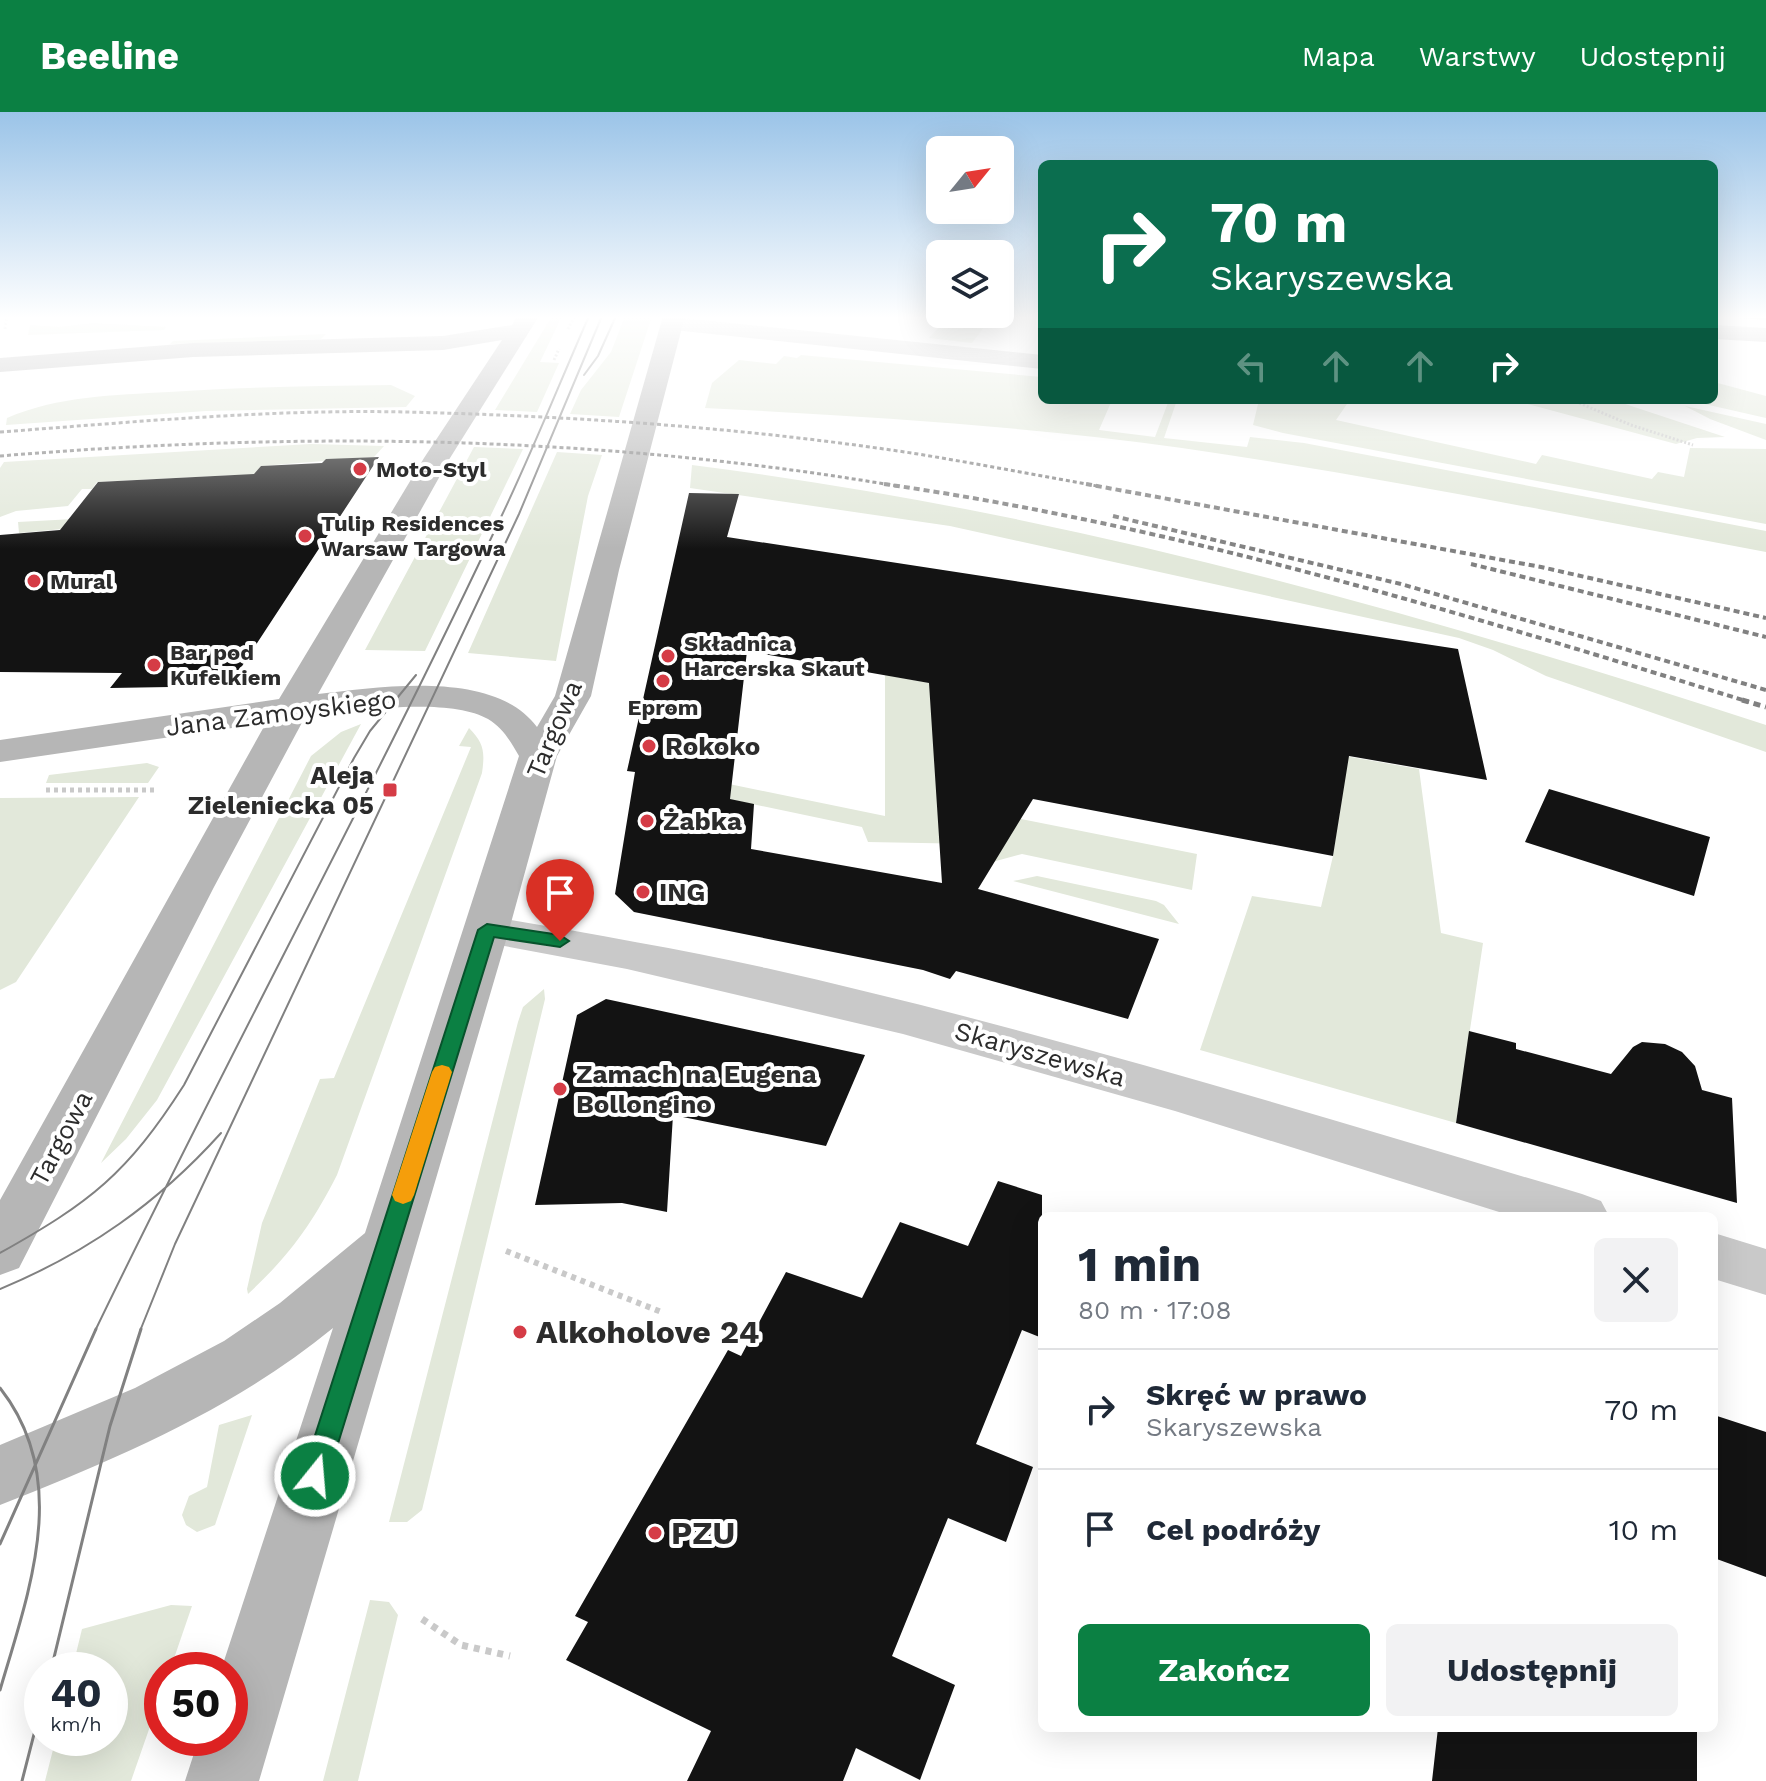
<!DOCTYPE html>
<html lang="pl">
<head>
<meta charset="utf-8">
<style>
	:root { --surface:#fff; --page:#f2f2f3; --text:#1f2937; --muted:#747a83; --line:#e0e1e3; --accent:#0b8043 }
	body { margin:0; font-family:"Work Sans",sans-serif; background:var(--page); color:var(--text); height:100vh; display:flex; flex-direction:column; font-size:30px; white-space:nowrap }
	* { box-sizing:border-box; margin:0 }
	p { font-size:26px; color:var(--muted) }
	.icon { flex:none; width:44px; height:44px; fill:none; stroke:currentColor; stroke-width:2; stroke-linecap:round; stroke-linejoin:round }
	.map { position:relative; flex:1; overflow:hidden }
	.sheet { position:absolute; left:1038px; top:1100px; width:680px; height:520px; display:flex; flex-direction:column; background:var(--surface); border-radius:12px; box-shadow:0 8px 32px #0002 }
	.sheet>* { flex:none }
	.banner { position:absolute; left:1038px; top:48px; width:680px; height:244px; border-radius:12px; box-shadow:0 8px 32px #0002; background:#0b6e4f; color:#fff; overflow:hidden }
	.needle { width:52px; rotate:60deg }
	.tools { position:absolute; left:926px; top:24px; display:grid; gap:16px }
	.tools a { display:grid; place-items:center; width:88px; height:88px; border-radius:12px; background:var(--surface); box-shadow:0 8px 32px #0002; font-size:40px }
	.speed { position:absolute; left:24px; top:1540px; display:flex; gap:16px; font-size:40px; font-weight:700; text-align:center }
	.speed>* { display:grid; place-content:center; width:104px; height:104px; border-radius:50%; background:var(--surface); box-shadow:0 8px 32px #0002; line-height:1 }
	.speed small { font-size:20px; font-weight:400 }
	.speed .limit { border:12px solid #d22; background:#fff; color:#111 }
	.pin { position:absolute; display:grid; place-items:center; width:68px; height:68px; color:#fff; margin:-82px -34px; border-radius:50% 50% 50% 0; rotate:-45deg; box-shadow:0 0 8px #0007 }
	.pin .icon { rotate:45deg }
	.me { position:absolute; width:88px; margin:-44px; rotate:17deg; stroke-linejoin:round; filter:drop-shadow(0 0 6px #0008) }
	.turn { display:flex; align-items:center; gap:28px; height:168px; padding:0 40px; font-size:36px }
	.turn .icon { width:104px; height:104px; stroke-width:2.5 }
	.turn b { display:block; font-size:56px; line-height:68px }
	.lanes { display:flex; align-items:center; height:76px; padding:0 40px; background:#0003; justify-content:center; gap:40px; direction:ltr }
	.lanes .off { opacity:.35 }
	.round { display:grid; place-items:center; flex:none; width:84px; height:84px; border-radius:12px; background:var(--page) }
	.summary { display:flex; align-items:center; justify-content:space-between; height:136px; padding:0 40px }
	h1 { font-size:48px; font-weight:700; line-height:60px }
	.cta { display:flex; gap:16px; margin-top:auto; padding:16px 40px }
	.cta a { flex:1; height:92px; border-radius:12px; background:var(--accent); color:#fff; font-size:32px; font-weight:700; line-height:92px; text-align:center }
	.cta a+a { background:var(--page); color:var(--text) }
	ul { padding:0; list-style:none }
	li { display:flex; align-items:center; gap:24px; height:120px; padding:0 40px; border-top:2px solid var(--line) }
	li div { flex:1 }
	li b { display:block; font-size:30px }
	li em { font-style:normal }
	header { display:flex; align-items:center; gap:48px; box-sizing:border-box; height:112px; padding:0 40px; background:var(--accent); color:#fff }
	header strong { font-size:38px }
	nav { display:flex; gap:44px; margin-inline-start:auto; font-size:28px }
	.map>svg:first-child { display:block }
	.green { fill:#e2e8da }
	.building { fill:#131313; fill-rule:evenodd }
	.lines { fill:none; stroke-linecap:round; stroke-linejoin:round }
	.path-far3 { stroke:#c9c9c9; stroke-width:3; stroke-dasharray:2 2; stroke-linecap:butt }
	.path-far2 { stroke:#c9c9c9; stroke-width:5; stroke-dasharray:4 4; stroke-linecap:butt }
	.path-far1 { stroke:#c9c9c9; stroke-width:6; stroke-dasharray:5 5; stroke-linecap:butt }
	.path { stroke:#c9c9c9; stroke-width:7; stroke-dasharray:6 6; stroke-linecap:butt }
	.street { fill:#c9c9c9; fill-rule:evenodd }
	.secondary { fill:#b6b6b6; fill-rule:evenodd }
	.tram-far1 { stroke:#818181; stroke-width:2 }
	.tram { stroke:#818181; stroke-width:3 }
	.rail-far2 { stroke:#818181; stroke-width:3; stroke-dasharray:4 3; stroke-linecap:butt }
	.rail-far1 { stroke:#818181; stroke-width:4; stroke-dasharray:6 4; stroke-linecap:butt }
	.rail { stroke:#818181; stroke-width:5; stroke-dasharray:7 5; stroke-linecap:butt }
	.route { fill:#0b8043; stroke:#07532c; stroke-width:2 }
	.slow { fill:#f59e0b }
	.poi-dot { fill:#d53c46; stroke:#fff; stroke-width:3 }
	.labels { text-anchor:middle; stroke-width:8; stroke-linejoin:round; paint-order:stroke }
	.far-poi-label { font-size:22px; font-weight:bold; fill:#2c2c2c; stroke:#fff; text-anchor:start }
	.street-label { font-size:26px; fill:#2c2c2c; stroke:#fff }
	.poi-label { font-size:26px; font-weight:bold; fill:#2c2c2c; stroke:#fff; text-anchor:start }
	.near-poi-label { font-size:32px; font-weight:bold; fill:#2c2c2c; stroke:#fff; text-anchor:start }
</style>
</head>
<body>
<header>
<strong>Beeline</strong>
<nav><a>Mapa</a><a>Warstwy</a><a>Udostępnij</a></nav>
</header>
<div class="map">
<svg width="1766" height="1669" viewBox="0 0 1766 1669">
	<rect width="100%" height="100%" fill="#fff"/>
	<!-- green -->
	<path class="green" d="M552 204H562L540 250 559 251 537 300 495 298Z
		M625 204H652L619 305 570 302 581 278 611 240Z
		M940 204H1011L1008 212 985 214 972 231 929 226 940 214 934 212Z
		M93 211 166 215 164 218 28 223 30 213 59 215Z
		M326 222 321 227 170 232 173 229Z
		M801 243 1042 265V288H1112L1099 318 1155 325 1169 288H1177L1164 326 1247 335 1250 325 1304 331 1766 419V440C1572 404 1377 364 1182 336 1024 314 864 304 705 296L712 271 739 248 776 252 784 244 797 246Z
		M1714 270 1766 284V306L1687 288H1714Z
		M391 273 415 284 406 295 206 299 6 313 7 306C58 284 114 283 169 280 243 275 317 274 391 273Z
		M1259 288H1345L1349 289 1336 308 1536 352 1542 343 1652 367 1658 360 1684 365 1690 336 1766 337V412L1283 321 1253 313Z
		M1513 288H1613L1725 325 1697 326 1676 332Z
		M1685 294 1766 312V328L1710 307Z
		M311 332 384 334 374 345 261 354 226 402 19 421 18 410 185 401 199 396 216 395 235 363 97 370 92 377H82L68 394 16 399 0 405V356L4 350Z
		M474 335 523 337 425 539 365 538Z
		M557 340 602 343 588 384 556 549 468 541Z
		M692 353C1059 399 1415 499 1766 613V640L1546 564 1493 538 1459 526 950 414 690 376Z
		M885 563 1419 657 1441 821 1483 831 1456 1011 1200 938 1252 784 1321 795 1333 744 1343 676 931 603 1021 707 1197 742 1192 778 1022 742 996 749 978 759 975 732 868 730 862 715 728 687 729 672 885 704Z
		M361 612 157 988 126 1027 101 1051 311 644 341 620Z
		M469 616C484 631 485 640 482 661L337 1063C312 1112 289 1144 248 1182L247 1177 262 1111 320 967 334 966 471 635 459 634Z
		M147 651 159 655 148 671H46L49 663Z
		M139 685 16 870 0 878V686Z
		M1037 764 1156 789 1164 793 1179 812 1013 769Z
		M544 877 545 887 422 1398 407 1410H389L518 910 523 895Z
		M252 1303 215 1413 197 1420 186 1413 182 1403 189 1384 207 1375 219 1313Z
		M370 1488 389 1490 398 1503 358 1669H323Z
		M171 1493 192 1494 170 1558H162V1580L131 1669H45L56 1626H110V1558H72L82 1517Z"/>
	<!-- building -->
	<path class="building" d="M379 345 229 574 110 576 122 561 0 560V423L60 418 98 370 254 362 261 354 322 351 326 347Z
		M689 381 739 382 727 425 1458 537 1487 668 1349 644 1333 744 1033 687 978 777 1159 827 1128 907 956 859 950 867 923 858 634 800 615 782 635 660 627 659ZM747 539 929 571 942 771 751 737 754 692 730 687Z
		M1549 677 1710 725 1694 784 1525 730Z
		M606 887 865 943 826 1034 673 1003 667 1100 622 1091 535 1093 577 903Z
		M1469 919 1516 931V937L1611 962 1633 935 1642 930 1665 932 1682 940 1695 954 1702 978 1732 986 1737 1091 1456 1011Z
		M998 1069 1042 1083V1226L1022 1218 976 1332 1033 1355 1006 1430 948 1406 892 1544 955 1573 920 1668 856 1636 843 1669H687L711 1619 566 1548 588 1510 575 1504 728 1238 741 1244 786 1160 862 1186 900 1110 968 1134Z
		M1714 1303 1766 1320V1465L1714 1446Z
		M1438 1616H1697V1669H1432Z"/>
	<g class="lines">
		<!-- path-far3 -->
		<path class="path-far3" d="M5 217 7 204
			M568 217 575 204
			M554 248 559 237
			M1572 288 1631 313 1693 333"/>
		<!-- path-far2 -->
		<path class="path-far2" d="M46 678H157"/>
		<!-- path-far1 -->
		<path class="path-far1" d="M506 1139 664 1201"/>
		<!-- path -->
		<path class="path" d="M422 1507 461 1533 510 1544"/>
		<!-- street -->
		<path class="street" d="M672 205 1042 243V257L664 217 661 212 664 207Z
			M487 804C580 820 674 836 766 856 1042 918 1311 1002 1582 1082L1601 1089 1609 1104H1512L1175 999 903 922 627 857 472 828 465 818 472 808Z
			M1714 1121 1766 1137V1183L1714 1167Z"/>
		<!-- secondary -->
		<path class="secondary" d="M517 204H539L450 346 318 582C381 575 494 557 537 615L555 584 663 204H685L619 458 591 584 557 644 509 818 259 1669H185L199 1626H230V1558H221L333 1216C236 1296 117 1347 0 1393V1333L135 1276 224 1229 280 1191 365 1121 519 644C511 630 503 616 488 607 449 584 349 599 305 605L214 775 19 1156 0 1163V1088L266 611 0 650V628L279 587 424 346 502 228 443 238 193 245 0 260V246L193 231 443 224 512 213Z
			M1714 213 1766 216V230L1714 227Z"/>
		<!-- tram-far1 -->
		<path class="tram-far1" d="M1727 204 1766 207
			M584 263 598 244 616 204
			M0 1141C91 1090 127 1062 184 973L354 646 370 619 416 563
			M0 1177C87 1141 158 1091 221 1021
			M95 1219C227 945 373 678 502 403 533 338 560 270 589 204
			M140 1219 175 1132 519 402 602 204"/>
		<!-- tram -->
		<path class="tram" d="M0 1276C72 1367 29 1479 0 1578
			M0 1432 96 1217
			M51 1558 110 1314 141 1217
			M22 1669 42 1591"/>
		<!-- rail-far2 -->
		<path class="rail-far2" d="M0 320C135 310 270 297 405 300 576 304 749 316 918 342 978 352 1037 363 1097 374
			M0 344C302 319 597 323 897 374"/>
		<!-- rail-far1 -->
		<path class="rail-far1" d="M884 372C1178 414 1466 502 1749 590
			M1086 372 1541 455 1766 506
			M1113 404 1401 472 1766 578
			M1471 452 1766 525"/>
		<!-- rail -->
		<path class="rail" d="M1742 588 1766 595"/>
	</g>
	<!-- sky -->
	<linearGradient id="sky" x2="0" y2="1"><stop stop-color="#9bc4e8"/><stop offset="0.47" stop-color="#fff"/><stop offset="1" stop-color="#fff" stop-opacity="0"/></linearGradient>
	<rect width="1766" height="437" fill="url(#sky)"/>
	<!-- route -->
	<path class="route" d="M487 812 560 823 569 829 560 835 494 825 328 1364 324 1372 315 1376 306 1372 302 1364 478 818Z"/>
	<!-- slow -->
	<path class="slow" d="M442 953 449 955 452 960 414 1083 411 1089 403 1092 395 1089 392 1083 432 960 435 955Z"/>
	<!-- markers -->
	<g class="poi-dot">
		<circle cx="360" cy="357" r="8"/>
		<circle cx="305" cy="424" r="8"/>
		<circle cx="34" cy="469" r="8"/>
		<circle cx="668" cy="544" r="8"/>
		<circle cx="154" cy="553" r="8"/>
		<circle cx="663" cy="569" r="8"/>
		<circle cx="649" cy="634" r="8"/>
		<rect x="382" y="670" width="16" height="16" rx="4"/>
		<circle cx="647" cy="709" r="8"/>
		<circle cx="643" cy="780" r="8"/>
		<circle cx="560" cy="977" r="8"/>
		<circle cx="520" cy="1220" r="8"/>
		<circle cx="655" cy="1421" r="8"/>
	</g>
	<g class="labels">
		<!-- far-poi labels -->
		<g class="far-poi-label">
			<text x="376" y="365">Moto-Styl</text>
			<text x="321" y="419">Tulip Residences<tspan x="321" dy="25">Warsaw Targowa</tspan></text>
			<text x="50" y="477">Mural</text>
			<text x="684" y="539">Składnica<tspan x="684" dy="25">Harcerska Skaut</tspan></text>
			<text x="170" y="548">Bar pod<tspan x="170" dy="25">Kufelkiem</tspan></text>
			<text x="663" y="603" text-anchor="middle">Eprom</text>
		</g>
		<!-- street labels -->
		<g class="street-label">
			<text transform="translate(281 601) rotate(-7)" y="9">Jana Zamoyskiego</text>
			<text transform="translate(554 617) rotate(-67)" y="9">Targowa</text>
			<text transform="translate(1040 942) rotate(16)" y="9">Skaryszewska</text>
			<text transform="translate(61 1026) rotate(-62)" y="9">Targowa</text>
		</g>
		<!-- poi labels -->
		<g class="poi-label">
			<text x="665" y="643">Rokoko</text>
			<text x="374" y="672" text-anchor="end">Aleja<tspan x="374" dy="30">Zieleniecka 05</tspan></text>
			<text x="663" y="718">Żabka</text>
			<text x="659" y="789">ING</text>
			<text x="576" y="971">Zamach na Eugena<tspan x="576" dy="30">Bollongino</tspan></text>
		</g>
		<!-- near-poi labels -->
		<g class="near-poi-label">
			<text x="536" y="1231">Alkoholove 24</text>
			<text x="671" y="1432">PZU</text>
		</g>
	</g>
</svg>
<div class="tools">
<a><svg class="needle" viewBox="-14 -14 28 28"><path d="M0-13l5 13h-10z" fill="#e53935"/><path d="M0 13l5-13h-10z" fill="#747a83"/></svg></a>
<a><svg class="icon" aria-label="layers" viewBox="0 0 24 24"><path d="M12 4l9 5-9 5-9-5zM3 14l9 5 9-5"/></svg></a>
</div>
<div class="speed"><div>40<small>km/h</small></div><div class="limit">50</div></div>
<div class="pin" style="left:560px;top:829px;background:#d93025"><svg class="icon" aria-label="arrive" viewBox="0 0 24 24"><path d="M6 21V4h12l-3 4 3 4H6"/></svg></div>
<svg class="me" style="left:315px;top:1364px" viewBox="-20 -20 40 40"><circle r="17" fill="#0b8043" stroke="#fff" stroke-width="3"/><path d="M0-11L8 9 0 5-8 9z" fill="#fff"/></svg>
<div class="banner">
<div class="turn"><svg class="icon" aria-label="right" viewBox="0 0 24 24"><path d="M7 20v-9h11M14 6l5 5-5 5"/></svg><div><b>70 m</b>Skaryszewska</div></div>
<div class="lanes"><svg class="icon off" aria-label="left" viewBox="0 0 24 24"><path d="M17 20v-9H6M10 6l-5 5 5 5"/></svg><svg class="icon off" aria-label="ahead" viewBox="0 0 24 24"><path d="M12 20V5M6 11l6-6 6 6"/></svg><svg class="icon off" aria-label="ahead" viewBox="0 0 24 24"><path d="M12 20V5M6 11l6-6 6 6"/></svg><svg class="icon" aria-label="right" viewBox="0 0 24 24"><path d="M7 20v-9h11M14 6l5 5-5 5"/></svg></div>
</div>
<section class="sheet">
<div class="summary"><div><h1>1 min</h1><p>80 m · 17:08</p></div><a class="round"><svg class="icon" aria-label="close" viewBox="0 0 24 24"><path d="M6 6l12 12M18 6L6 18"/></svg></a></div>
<ul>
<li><svg class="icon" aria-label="right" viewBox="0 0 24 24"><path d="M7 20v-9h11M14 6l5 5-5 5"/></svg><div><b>Skręć w prawo</b><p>Skaryszewska</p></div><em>70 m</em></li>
<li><svg class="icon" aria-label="arrive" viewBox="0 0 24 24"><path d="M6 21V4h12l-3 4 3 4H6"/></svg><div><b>Cel podróży</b></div><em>10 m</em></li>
</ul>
<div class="cta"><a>Zakończ</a><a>Udostępnij</a></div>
</section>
</div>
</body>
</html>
